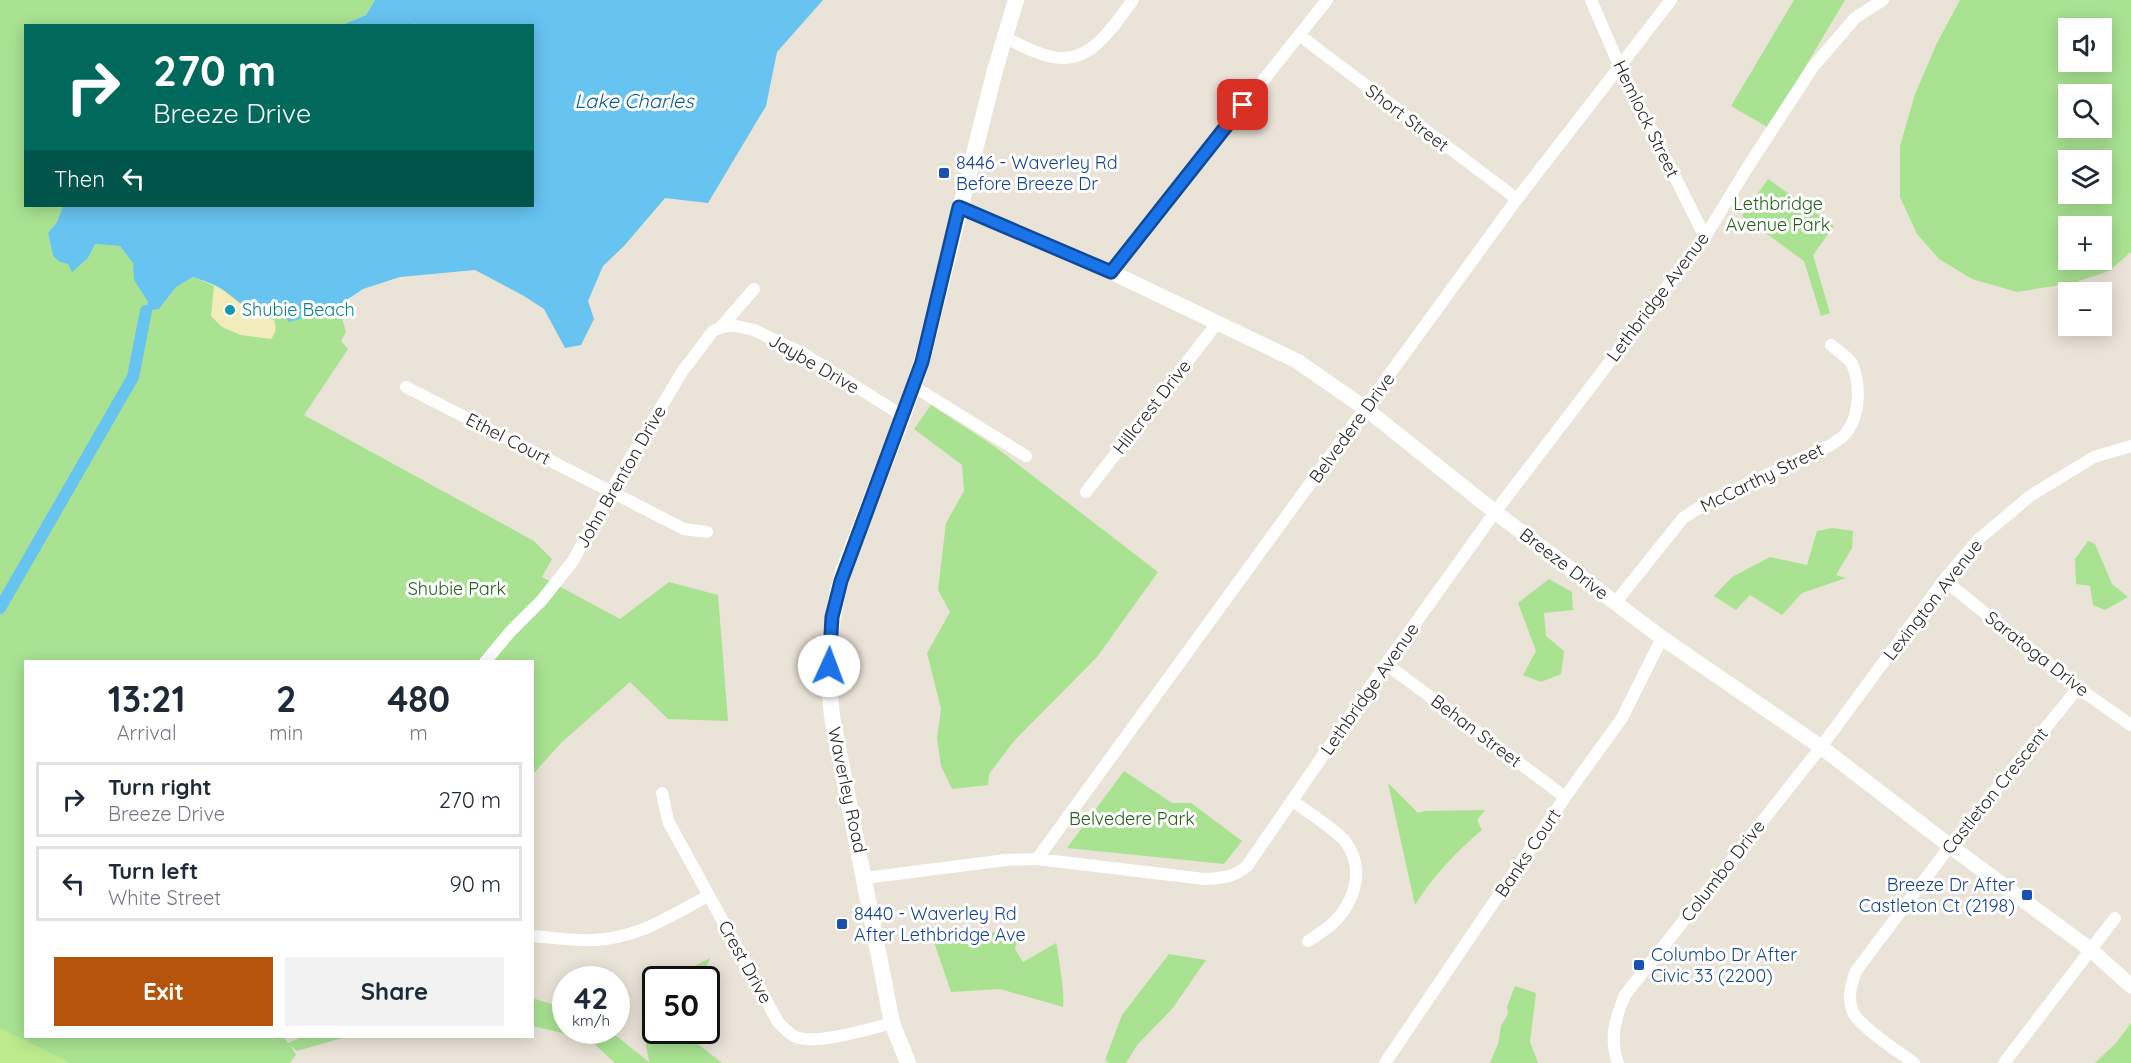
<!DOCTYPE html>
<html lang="en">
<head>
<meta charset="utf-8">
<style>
	:root { --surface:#fff; --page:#f2f2f3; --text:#1f2937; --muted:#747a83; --line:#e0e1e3; --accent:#b45309 }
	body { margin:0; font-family:Quicksand,sans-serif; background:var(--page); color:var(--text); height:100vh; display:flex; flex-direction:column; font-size:22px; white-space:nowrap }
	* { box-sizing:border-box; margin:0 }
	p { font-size:20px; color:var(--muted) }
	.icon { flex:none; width:33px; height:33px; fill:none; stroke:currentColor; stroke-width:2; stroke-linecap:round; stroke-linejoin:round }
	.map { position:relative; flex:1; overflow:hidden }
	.sheet { position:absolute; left:24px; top:660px; width:510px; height:378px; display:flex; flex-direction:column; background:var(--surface); border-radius:0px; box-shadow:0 3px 15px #0003 }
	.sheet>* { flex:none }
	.guide { position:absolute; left:24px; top:24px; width:510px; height:183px; border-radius:0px; box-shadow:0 3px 15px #0003; background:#00695c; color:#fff; overflow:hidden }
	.fabs { position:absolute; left:2058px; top:18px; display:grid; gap:12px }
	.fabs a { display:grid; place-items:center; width:54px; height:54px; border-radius:0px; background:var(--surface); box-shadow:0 3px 15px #0003; font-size:30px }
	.speed { position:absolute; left:552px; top:966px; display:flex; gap:12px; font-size:30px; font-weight:700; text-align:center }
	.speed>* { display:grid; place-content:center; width:78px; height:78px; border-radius:50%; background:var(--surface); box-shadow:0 3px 15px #0003; line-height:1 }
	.speed small { font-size:15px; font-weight:400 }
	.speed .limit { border:3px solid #111; border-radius:9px; background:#fff; color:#111 }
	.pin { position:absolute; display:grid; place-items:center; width:51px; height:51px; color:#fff; margin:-26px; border-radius:12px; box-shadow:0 3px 9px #0006 }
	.me { position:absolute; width:66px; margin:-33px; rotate:2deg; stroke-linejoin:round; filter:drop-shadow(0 0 4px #0008) }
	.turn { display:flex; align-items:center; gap:21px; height:126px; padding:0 30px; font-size:27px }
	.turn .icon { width:78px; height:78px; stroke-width:2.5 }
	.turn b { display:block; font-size:42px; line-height:51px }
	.then { display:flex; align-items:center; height:57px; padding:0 30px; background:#0003; gap:12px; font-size:22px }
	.eta { display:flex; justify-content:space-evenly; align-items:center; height:102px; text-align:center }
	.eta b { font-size:36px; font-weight:700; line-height:42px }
	.button { display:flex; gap:12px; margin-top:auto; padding:12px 30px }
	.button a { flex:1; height:69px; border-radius:0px; background:var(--accent); color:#fff; font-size:24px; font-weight:700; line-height:69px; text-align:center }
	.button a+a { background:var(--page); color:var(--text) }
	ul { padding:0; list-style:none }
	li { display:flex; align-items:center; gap:18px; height:75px; margin:0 12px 9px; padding:0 18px; border:3px solid var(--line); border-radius:0px }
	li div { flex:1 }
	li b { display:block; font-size:22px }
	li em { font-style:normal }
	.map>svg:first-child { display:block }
	.green { fill:#a9e392; fill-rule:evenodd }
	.sand { fill:#f1ecb9 }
	.pitch { fill:#bdea8d }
	.water { fill:#67c3f0 }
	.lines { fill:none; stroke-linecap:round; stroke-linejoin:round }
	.canal { stroke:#67c3f0; stroke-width:12 }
	.minor { stroke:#fff; stroke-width:12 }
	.tertiary { stroke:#fff; stroke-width:15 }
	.secondary { stroke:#fff; stroke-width:16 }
	.route-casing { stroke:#114b97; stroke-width:15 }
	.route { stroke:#1a73e8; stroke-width:10 }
	.transit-dot { fill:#1a4fb4; stroke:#fff; stroke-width:2 }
	.culture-dot { fill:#0f9aa8; stroke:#fff; stroke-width:2 }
	.labels { text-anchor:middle; stroke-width:6; stroke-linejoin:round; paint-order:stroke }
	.street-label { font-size:18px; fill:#272727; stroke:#fff }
	.transit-label { font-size:18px; fill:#164399; stroke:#fff; text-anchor:start }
	.park-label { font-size:18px; fill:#236318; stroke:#fff }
	.culture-label { font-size:18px; fill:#0d838f; stroke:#fff; text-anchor:start }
	.water-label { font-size:20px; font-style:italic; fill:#0b5e97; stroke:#fff }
</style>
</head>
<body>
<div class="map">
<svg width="2131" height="1063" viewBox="0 0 2131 1063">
	<rect width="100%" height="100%" fill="#eae3d8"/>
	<!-- green -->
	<path class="green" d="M0 0H375L366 15 342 25 26 26V206H63L57 222 48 233 53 256C65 266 73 263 88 258L95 244 120 246 134 263V280L148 302 147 310 159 309 176 287 193 277 293 319H300L322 306 338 304 346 332 341 341 348 349 304 415 534 541 552 559 542 577 620 619 669 582 718 595 728 721 668 719 630 682 561 743 533 774 532 662H26V1036H283L288 1043 302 1037H346L297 1051 291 1046 296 1055 290 1063H0Z
		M1794 0H1845L1769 128 1731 106Z
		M1960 0H2131V252L2109 271 2073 283 2017 292 1972 279 1939 259 1917 234 1900 197V146L1915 94 1937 43ZM2068 28H2102V62H2068ZM2068 94H2102V128H2068ZM2068 160H2102V194H2068ZM2068 226H2102V260H2068Z
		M1768 179 1834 226 1813 255 1830 313 1821 316 1804 261 1742 216Z
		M931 405 994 446 1158 572 1097 657 1014 741 989 774 988 785 952 789 941 766 937 738 941 709 927 653 950 612 938 590 946 523 964 491 962 465 914 429Z
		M1833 528 1853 531 1852 548 1836 575 1846 578 1802 593 1782 615 1750 595 1736 610 1714 596 1732 577 1770 557 1807 565 1817 531Z
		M2088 541 2095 544 2112 584 2128 597 2105 610 2093 605 2090 586 2076 584 2075 559Z
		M1549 579 1572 592 1573 610 1544 613 1546 636 1564 651 1561 674 1541 682 1523 675 1536 651 1518 603Z
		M1124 771 1172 803H1191L1242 841 1224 864 1067 848Z
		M1388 783 1418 813 1425 811 1485 810 1477 820 1482 830C1457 851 1433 876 1415 905Z
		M1020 932 1015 949 1023 962 1056 943 1057 946C1059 962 1065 993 1063 1007L1000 989 951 992 931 933Z
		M1169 954 1206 960 1172 1009 1138 1044 1126 1063H1109L1105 1060 1122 1015Z
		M710 958 704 973 699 978 700 979H670Z
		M1515 986 1536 993 1530 1042 1538 1063H1490L1498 1044 1501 1026 1508 1014 1507 1007Z
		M532 998 565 1008 566 1030 610 1031 649 1062 642 1020 655 1009 656 1030 683 1031 684 1033 722 1063H615L590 1040 533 1026Z
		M2131 1023V1063H2095L2116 1043Z"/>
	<!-- sand -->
	<path class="sand" d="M214 285 224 291 254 314 274 320C277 328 276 332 271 339L241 335 222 327 211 316Z"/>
	<!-- pitch -->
	<path class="pitch" d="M0 1028 71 1063H0Z"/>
	<!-- water -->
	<path class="water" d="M375 0H823L777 52 766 106 708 203 665 198 624 246 603 266 588 301 594 319 581 345 565 348 544 309 524 296 475 270 400 277 363 289 342 303 322 306 300 319 289 322 284 316C258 325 244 304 225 291 215 284 204 281 193 277L176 287 159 309 146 311 148 302 134 280 133 263 120 246 95 244 88 258 72 272 68 264 60 262 53 256 48 233 57 222 63 206H532V26H416L414 23 413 26 342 25 366 15Z"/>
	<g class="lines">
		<!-- canal -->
		<path class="canal" d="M0 608 133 377 146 311"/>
		<!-- minor -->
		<path class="minor" d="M1591 0 1620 67 1705 237
			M1299 35 1517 199
			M1004 37C1021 45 1043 58 1062 58 1095 59 1115 23 1133 0
			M1111 272 1327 0
			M720 328 732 325 754 330 804 354 903 416
			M913 386 1026 456
			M406 387 684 529 707 532
			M1086 492 1218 322
			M1944 580 2078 688 2131 725
			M1615 603 1683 518 1708 502 1831 445C1836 441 1843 438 1846 433 1860 416 1861 384 1852 364 1848 357 1837 350 1831 345
			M485 662 510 632 542 600 573 561 610 492 682 372 713 331 720 328 754 289
			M1386 664 1565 797
			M662 793 668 821 778 1022C783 1027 789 1034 796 1037 816 1045 870 1029 892 1023
			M1293 801C1305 810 1337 831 1345 841 1366 869 1355 903 1331 925 1324 931 1316 936 1308 941
			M1037 859 1517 199 1671 0
			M865 878 1006 860 1037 859 1204 879C1221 878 1233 878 1247 866L1386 664 1495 512 1705 237 1747 168 1813 67 1855 18 1883 0
			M532 936C558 938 586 943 611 938 646 933 677 912 708 896
			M1385 1063 1565 797 1622 718 1662 638
			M1618 1063C1609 1038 1615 1019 1625 995L1821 747 1944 580 1979 539 2030 496 2094 457 2131 446
			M1914 1063C1899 1052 1860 1027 1853 1012 1847 998 1851 984 1856 971L1950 846 2078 688
			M2004 1063 2115 918"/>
		<!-- tertiary -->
		<path class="tertiary" d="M959 207 1111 272 1297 361 1366 409 1495 512 1662 638 1821 747 1950 846 2091 950 2131 986"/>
		<!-- secondary -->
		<path class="secondary" d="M908 1063 892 1023 832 716 829 686 830 638 837 594 844 569 903 416 922 361 995 70 1016 0"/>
	</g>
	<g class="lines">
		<!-- route casing -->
		<g class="route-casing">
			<path id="route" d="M829 666 832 617 841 581 922 362 959 207 1111 272 1243 105"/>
		</g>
		<!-- route -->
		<use href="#route" class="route"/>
	</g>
	<!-- markers -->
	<g class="transit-dot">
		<rect x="938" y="167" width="12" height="12" rx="3"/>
		<rect x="2021" y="889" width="12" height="12" rx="3"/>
		<rect x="836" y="918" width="12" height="12" rx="3"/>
		<rect x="1633" y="959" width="12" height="12" rx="3"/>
	</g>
	<circle class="culture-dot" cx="230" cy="310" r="6"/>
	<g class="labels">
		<!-- street labels -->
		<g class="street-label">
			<text transform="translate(1407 118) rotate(37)" y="6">Short Street</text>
			<text transform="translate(1646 119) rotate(64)" y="6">Hemlock Street</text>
			<text transform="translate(1658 297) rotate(-53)" y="6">Lethbridge Avenue</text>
			<text transform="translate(814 364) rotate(30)" y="6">Jaybe Drive</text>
			<text transform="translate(1152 407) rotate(-52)" y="6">Hillcrest Drive</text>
			<text transform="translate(1352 428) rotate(-54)" y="6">Belvedere Drive</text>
			<text transform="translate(508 439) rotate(27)" y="6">Ethel Court</text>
			<text transform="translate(621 477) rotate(-60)" y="6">John Brenton Drive</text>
			<text transform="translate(1762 478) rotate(-26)" y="6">McCarthy Street</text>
			<text transform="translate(1564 564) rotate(37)" y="6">Breeze Drive</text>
			<text transform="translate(1933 600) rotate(-52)" y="6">Lexington Avenue</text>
			<text transform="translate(2037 654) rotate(38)" y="6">Saratoga Drive</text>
			<text transform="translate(1370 689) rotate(-55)" y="6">Lethbridge Avenue</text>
			<text transform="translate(1476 731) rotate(37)" y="6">Behan Street</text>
			<text transform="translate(847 790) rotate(78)" y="6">Waverley Road</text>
			<text transform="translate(1995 791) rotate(-51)" y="6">Castleton Crescent</text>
			<text transform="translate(1528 853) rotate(-56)" y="6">Banks Court</text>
			<text transform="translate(1723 871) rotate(-52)" y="6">Columbo Drive</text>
			<text transform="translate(745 962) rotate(61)" y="6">Crest Drive</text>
		</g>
		<!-- transit labels -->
		<g class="transit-label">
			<text x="956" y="169">8446 - Waverley Rd<tspan x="956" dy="21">Before Breeze Dr</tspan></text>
			<text x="2015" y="891" text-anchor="end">Breeze Dr After<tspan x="2015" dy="21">Castleton Ct (2198)</tspan></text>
			<text x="854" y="920">8440 - Waverley Rd<tspan x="854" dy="21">After Lethbridge Ave</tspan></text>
			<text x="1651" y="961">Columbo Dr After<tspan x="1651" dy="21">Civic 33 (2200)</tspan></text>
		</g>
		<!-- park labels -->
		<g class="park-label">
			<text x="1778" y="210">Lethbridge<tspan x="1778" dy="21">Avenue Park</tspan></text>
			<text x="457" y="595">Shubie Park</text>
			<text x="1132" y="825">Belvedere Park</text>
		</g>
		<!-- culture labels -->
		<g class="culture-label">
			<text x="242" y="316">Shubie Beach</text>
		</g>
		<!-- water labels -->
		<g class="water-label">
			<text x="634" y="108">Lake Charles</text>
		</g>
	</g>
</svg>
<div class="fabs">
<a><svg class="icon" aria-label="sound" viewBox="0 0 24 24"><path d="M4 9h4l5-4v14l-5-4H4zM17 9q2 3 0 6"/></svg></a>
<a><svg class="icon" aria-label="search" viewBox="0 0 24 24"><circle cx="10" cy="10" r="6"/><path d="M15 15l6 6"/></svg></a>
<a><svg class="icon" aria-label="layers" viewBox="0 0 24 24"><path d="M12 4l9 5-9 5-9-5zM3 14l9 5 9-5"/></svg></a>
<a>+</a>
<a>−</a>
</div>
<div class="speed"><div>42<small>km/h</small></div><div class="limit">50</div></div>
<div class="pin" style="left:1243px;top:105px;background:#d93025"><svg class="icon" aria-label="arrive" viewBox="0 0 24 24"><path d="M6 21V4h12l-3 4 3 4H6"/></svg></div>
<svg class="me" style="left:829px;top:666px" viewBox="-20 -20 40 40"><circle r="19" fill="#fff"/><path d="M0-13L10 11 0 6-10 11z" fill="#1a73e8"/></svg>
<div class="guide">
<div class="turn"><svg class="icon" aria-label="right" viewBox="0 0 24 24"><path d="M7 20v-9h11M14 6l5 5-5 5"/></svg><div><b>270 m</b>Breeze Drive</div></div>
<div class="then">Then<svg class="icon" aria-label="left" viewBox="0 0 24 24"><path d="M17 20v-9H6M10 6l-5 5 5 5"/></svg></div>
</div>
<section class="sheet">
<div class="eta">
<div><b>13:21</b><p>Arrival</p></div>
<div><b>2</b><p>min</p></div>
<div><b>480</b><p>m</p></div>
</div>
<ul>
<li><svg class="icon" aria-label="right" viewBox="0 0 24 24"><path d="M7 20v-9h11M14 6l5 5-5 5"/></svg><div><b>Turn right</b><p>Breeze Drive</p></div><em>270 m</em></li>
<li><svg class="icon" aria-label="left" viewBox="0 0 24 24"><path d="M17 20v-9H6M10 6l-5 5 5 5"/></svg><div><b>Turn left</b><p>White Street</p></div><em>90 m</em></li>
</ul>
<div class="button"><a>Exit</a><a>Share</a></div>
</section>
</div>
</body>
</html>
